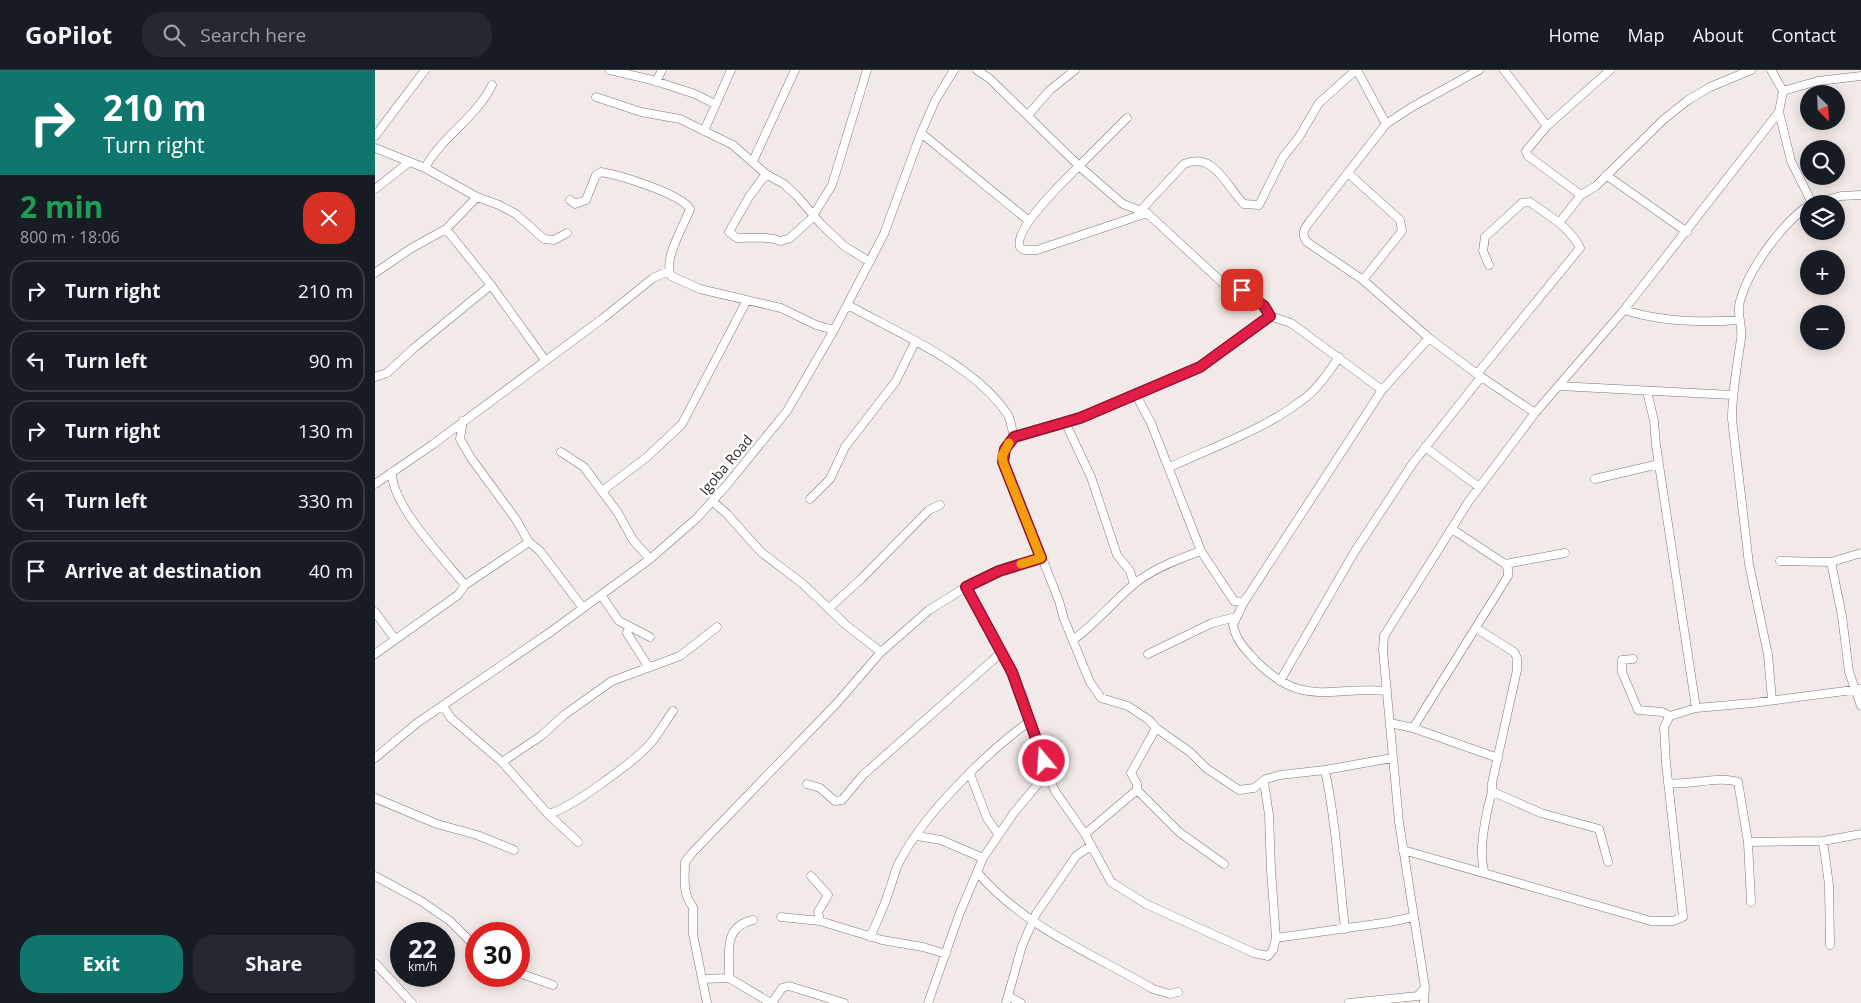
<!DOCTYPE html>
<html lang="en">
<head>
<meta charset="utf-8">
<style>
	:root { --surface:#171b24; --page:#242831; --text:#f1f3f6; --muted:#9ea1a6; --line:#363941; --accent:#0f766e }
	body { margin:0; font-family:"Open Sans",sans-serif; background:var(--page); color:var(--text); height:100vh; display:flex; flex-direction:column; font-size:19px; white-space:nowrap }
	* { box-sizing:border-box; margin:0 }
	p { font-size:16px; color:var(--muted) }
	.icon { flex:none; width:28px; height:28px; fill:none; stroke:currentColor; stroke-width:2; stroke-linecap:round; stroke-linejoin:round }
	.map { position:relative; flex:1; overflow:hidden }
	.side { display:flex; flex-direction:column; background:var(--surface); width:375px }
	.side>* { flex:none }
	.banner { background:#0f766e; color:#fff; overflow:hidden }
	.needle { width:32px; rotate:156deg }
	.controls { position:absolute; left:1425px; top:15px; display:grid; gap:10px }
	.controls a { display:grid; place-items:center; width:45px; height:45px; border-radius:50%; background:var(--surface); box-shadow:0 2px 12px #0003; font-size:25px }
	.speed { position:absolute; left:15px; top:852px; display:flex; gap:10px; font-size:25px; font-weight:700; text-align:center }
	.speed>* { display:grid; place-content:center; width:65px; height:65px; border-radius:50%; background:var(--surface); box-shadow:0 2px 12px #0003; line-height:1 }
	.speed small { font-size:12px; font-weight:400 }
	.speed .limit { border:8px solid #d22; background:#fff; color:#111 }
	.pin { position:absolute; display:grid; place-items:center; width:42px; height:42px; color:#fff; margin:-21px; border-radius:10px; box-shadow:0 2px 8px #0006 }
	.me { position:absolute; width:55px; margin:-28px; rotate:342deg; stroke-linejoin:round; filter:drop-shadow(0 0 4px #0008) }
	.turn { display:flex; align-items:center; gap:18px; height:105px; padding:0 20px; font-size:22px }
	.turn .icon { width:65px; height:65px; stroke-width:2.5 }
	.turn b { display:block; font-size:35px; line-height:42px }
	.round { display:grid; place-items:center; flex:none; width:52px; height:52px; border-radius:20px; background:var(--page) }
	.overview { display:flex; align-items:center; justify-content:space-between; height:85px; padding:0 20px }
	h1 { font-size:30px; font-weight:700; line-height:38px; color:#1e9e55 }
	.button { display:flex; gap:10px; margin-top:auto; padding:10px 20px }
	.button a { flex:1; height:58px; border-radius:20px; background:var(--accent); color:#fff; font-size:20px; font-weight:700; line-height:58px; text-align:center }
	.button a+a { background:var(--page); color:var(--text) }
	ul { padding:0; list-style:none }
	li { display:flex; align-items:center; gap:15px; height:62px; margin:0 10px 8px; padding:0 10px; border:2px solid var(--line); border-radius:20px }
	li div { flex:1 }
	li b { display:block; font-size:19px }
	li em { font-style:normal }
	header { display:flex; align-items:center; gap:30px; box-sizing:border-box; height:70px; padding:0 25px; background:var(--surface); border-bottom:1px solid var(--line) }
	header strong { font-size:24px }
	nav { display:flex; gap:28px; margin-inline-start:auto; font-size:18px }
	.search { width:350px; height:45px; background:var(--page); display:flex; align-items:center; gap:12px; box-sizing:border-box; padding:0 18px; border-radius:20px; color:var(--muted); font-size:19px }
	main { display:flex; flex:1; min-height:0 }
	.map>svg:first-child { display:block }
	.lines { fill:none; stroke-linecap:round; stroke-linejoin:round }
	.minor-casing { stroke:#7f7876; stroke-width:9 }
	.minor { stroke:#fff; stroke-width:8 }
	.route-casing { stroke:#92132f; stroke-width:12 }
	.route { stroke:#e11d48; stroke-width:9 }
	.slow { stroke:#f59e0b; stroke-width:9 }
	.labels { text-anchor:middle; stroke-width:5; stroke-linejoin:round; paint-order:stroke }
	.street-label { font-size:14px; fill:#2e2b2a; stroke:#fff }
</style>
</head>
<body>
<header>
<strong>GoPilot</strong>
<div class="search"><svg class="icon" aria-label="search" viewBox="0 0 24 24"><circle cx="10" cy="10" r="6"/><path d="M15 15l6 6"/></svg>Search here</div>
<nav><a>Home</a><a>Map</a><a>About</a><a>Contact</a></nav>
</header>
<main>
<section class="side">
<div class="banner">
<div class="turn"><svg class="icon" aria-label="right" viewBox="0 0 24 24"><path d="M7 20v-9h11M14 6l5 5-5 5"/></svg><div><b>210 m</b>Turn right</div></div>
</div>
<div class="overview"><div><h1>2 min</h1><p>800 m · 18:06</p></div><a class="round" style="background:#d93025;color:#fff"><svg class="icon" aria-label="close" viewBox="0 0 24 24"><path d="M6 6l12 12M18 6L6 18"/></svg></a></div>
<ul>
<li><svg class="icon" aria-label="right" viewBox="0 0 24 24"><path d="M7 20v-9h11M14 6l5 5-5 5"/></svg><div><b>Turn right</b></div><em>210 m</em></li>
<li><svg class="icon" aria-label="left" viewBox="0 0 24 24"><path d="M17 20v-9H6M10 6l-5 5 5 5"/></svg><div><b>Turn left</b></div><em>90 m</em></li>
<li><svg class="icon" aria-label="right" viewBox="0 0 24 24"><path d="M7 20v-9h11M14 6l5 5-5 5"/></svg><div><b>Turn right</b></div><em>130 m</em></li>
<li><svg class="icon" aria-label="left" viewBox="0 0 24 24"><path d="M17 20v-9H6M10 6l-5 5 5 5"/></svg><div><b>Turn left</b></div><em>330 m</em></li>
<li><svg class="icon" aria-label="arrive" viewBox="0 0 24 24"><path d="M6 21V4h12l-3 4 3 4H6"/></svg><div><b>Arrive at destination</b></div><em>40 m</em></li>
</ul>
<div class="button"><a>Exit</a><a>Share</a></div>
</section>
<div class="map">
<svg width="1486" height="933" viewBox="0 0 1486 933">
	<rect width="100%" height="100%" fill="#f2eae8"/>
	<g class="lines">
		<!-- minor casing -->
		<g class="minor-casing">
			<path id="minor" d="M235 0 277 10 320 24 340 34
				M602 0 615 9 704 96C690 110 638 159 645 177L649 180H662L772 143
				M982 0 1011 54
				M1104 0 1037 37 1011 54 936 150C930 158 925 163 932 172L988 210 1054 268 1102 304 1160 343
				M1129 0 1172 56
				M281 12 287 0
				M1408 21 1443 11 1486 6
				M221 27 266 42 305 49 358 75 391 104 409 114 422 126 446 154 469 176 495 192
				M1404 42 1416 91 1437 133
				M653 45 675 20 700 0
				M752 48 704 96 748 134 772 143 850 215 872 222 889 237 895 246
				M329 61 356 0
				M546 63 654 151
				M0 66 50 0
				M0 78 50 98 102 127 124 135 141 144 169 169 179 170 192 163
				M378 91 420 0
				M50 98C67 66 102 47 117 15
				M973 103 1025 150 1027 161 988 210
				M391 104 374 127 354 162 362 168C378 168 392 166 406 171L415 168 436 149 457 115 492 0
				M1231 105 1312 162
				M0 119 33 93
				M1206 125 1153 86 1151 81 1172 56 1235 0
				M195 130 200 134 211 130 221 105 226 102C245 105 306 124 315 139 309 156 288 188 296 206L325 219 406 238 441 255 459 260
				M1436 134 1466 126 1486 125
				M766 140 809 94C840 81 852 118 869 134L884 135 908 87 924 67 944 33 981 0
				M1184 153 1206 125 1221 116 1288 50 1313 30 1335 17 1376 0
				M71 159 116 215 170 290
				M0 203 35 179 71 159 102 127
				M473 235C525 264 599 294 633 345 636 351 637 360 639 367
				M1249 240C1287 252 1326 253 1365 250
				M1102 304 1205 178C1195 157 1174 146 1155 132L1147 133 1110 167 1108 181 1114 195
				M0 307 12 303 39 278 116 215
				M1184 316 1357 325
				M1007 320 916 253 895 246 825 297 725 340 639 367 627 386 684 531 689 549 715 612 726 628 753 636 774 650 781 658 815 682 831 698 864 720 879 718 891 709 905 705 950 700 1017 688
				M1272 321 1279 351 1281 375 1321 638
				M761 325 776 353 826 481 859 531 869 532
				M88 351 85 369 96 388 140 448 154 472 165 481 208 538
				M690 352 716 407 742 485 755 501 759 514
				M1050 377 1104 417
				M186 382 209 397 243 443 258 470 275 489
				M795 397C838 377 888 360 926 331 942 320 953 303 964 287
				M17 402C16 435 69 489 90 515
				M1220 409 1284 394
				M0 414 57 375 227 249 278 208 294 201
				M227 421 272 387 307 354 372 230
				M435 429 455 409 470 377 521 311 540 272
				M337 431 351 443 386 482 428 514 471 555 506 582
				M1486 483 1456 492 1467 546 1474 602 1486 636
				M1405 491 1456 492
				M1130 494 1190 483
				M591 517 647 624 655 651 666 676 672 703 680 721 710 764 736 812 771 834 879 883 893 886 898 880 901 868 896 800 894 745 889 712
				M226 525 244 551 275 567
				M454 538 485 510 554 440 565 435
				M0 542 20 569
				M254 558 252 563 273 596
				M1101 558 1139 582 1142 588V600L1117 713C1118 723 1115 728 1113 737 1109 757 1104 781 1109 801
				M698 570C720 554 737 533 758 515 777 499 803 489 826 481
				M0 584 83 525 90 515 154 472
				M773 584 837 553 861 547
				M1258 589 1247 590V602L1263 640 1287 642 1295 646
				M905 611 980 481 1038 393 1106 307
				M1012 621C953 616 928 639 880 590 870 579 861 570 858 555L869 532 1007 320 1054 268
				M1397 630 1393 585 1374 494 1357 349C1357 322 1362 296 1366 269 1368 256 1361 243 1365 231 1374 198 1407 154 1434 135
				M68 636 76 648 127 692 173 744 203 772
				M1015 653 1038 658 1123 688
				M1038 658 1133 506V499L1130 494 1077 459
				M0 688 42 653 174 563 275 489 322 448 351 416 412 341 459 260 509 164 546 63 560 31 579 0
				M127 692 166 666 189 645 237 611 305 586 342 557
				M950 700C961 753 964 806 970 859
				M595 704 612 748 623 764
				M1293 713C1314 716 1345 705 1363 712L1373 772 1376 832
				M432 714 445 718 460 731 467 730 488 705 627 582
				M762 720V714L756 703 781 658
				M1118 722 1166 743 1224 759 1233 792
				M0 728 62 754 102 765 139 780
				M173 744C194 740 258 692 274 675 283 665 290 652 298 641
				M710 764 762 720 804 762 849 794
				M542 766 566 770 608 788
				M1448 771 1454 815 1455 875
				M1373 772 1448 771 1486 764
				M1028 780 1276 851H1298L1308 847 1291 693 1289 657 1295 646 1321 638 1378 633 1486 619
				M603 803C649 857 718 884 778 919L795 924 803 922
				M0 806 46 831 75 851 101 877
				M436 806 453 825 443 842 445 851
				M406 847 445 851 507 870 548 877 571 884
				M495 867C502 852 509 837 514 821 518 811 520 798 526 789 550 743 613 681 655 651
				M901 868 1015 852 1038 847
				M0 893 37 933
				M144 903 178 915
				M354 908C355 883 347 857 378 850
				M328 909 354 908 396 933
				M633 926 646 933
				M332 933 318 864V837C307 824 310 809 310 792L318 782 462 633 506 582 554 540 591 517 624 501 666 488
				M397 933 407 918 414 916 469 933
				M553 933 584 845 608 788 638 744 672 703
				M631 933 647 876 661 844 701 786 715 776
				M974 933 1043 926 1050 917
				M1049 933 1050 917 1024 752 1008 580 1009 566 1094 431 1160 343 1249 240 1404 42 1408 21 1396 0"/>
		</g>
		<!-- minor -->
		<use href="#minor" class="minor"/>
	</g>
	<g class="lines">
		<!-- route casing -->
		<g class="route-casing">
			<path id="route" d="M669 691 637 602 591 517 624 501 666 488 628 392 630 379 639 367 705 348 825 297 895 246 889 236 867 220"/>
		</g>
		<!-- route -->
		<use href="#route" class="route"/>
		<!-- slow -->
		<path class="slow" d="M634 373 627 386 628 392 666 488 646 494"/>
	</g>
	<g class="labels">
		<!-- street labels -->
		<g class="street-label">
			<text transform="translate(351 395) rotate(-50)" y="5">Igoba Road</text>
		</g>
	</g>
</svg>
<div class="controls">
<a><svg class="needle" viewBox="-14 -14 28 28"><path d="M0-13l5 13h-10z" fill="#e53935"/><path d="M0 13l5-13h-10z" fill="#9ea1a6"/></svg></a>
<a><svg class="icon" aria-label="search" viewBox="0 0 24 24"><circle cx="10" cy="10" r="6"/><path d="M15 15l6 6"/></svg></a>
<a><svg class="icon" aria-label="layers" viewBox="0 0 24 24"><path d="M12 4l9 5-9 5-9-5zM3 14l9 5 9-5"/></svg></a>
<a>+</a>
<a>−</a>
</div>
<div class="speed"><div>22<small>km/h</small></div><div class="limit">30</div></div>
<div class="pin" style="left:867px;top:220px;background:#d93025"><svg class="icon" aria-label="arrive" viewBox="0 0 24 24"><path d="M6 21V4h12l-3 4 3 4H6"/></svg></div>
<svg class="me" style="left:669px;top:691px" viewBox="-20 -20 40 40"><circle r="17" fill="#e11d48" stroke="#fff" stroke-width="3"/><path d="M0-11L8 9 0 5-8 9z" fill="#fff"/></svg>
</div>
</main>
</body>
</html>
